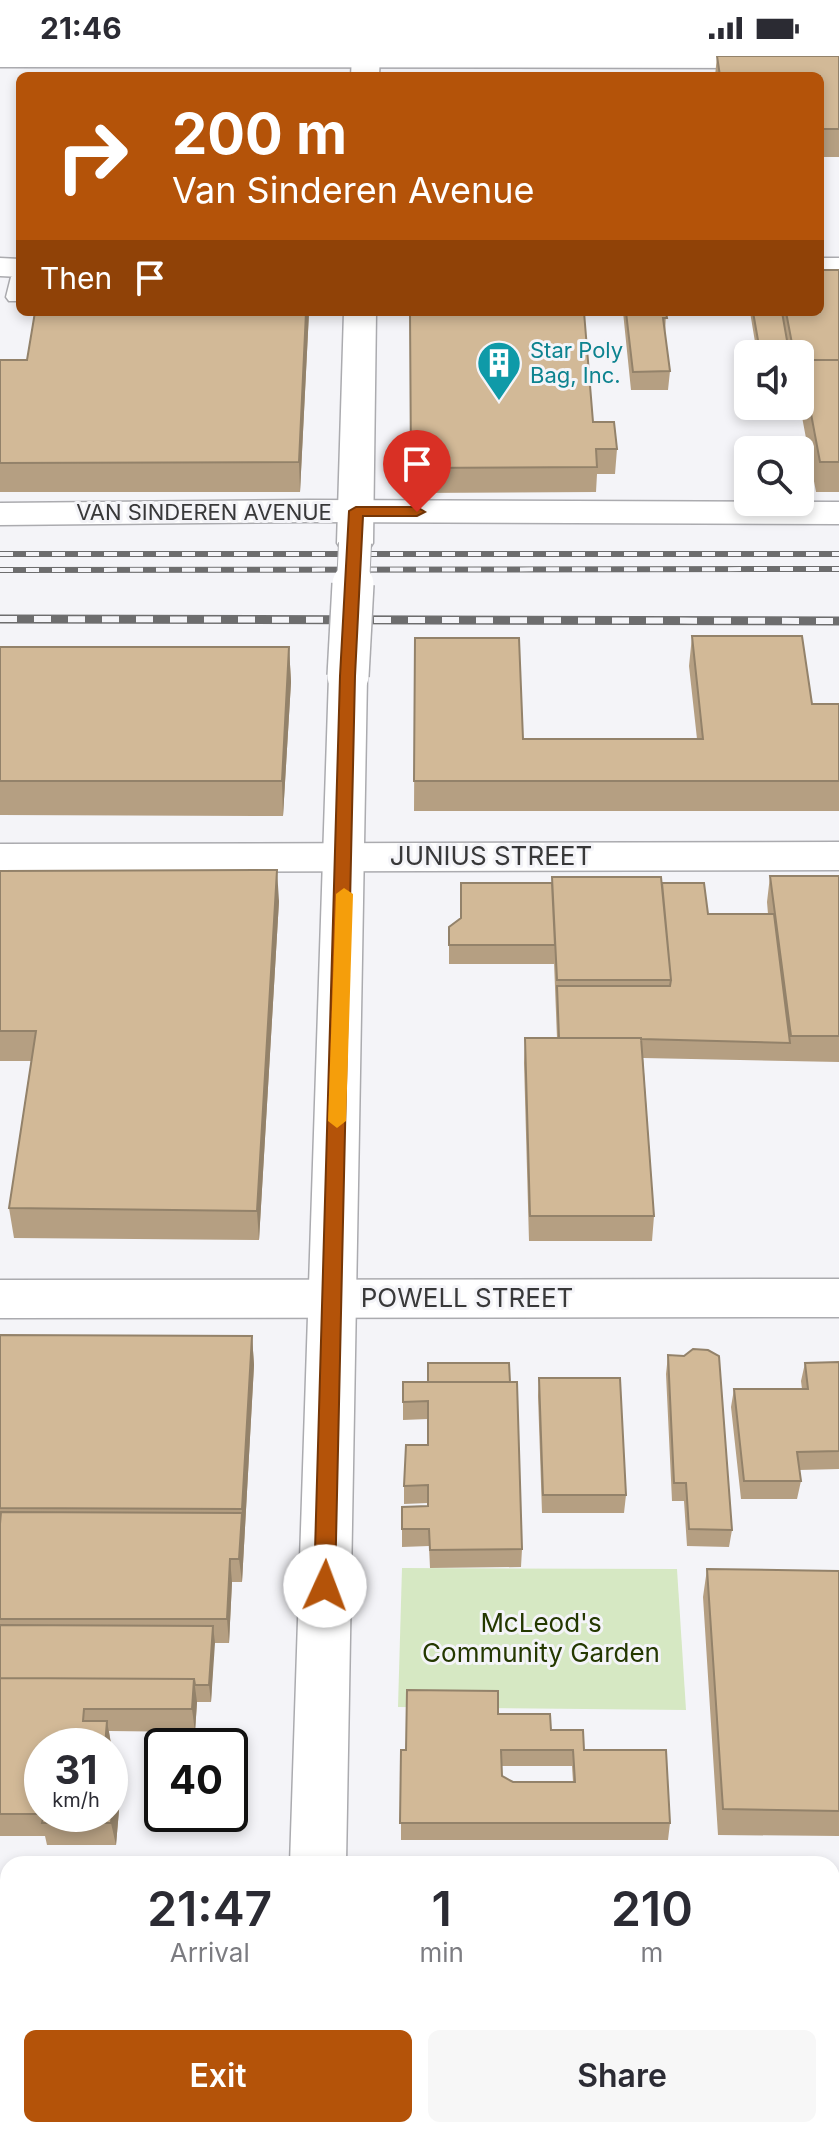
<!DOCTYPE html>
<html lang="en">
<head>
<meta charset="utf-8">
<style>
	:root { --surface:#fff; --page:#f7f7f7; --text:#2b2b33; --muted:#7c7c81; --accent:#b45309 }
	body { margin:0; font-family:Inter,sans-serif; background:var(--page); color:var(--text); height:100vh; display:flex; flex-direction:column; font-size:30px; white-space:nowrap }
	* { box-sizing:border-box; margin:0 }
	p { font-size:26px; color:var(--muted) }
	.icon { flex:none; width:44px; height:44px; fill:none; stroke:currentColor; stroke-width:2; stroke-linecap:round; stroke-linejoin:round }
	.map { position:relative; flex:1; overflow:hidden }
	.drawer { position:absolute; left:0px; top:1800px; width:840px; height:282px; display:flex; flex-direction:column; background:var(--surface); border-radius:24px 24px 0 0; box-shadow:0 4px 12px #0003 }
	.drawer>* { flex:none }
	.hud { position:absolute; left:16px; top:16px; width:808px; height:244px; border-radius:12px; box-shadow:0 4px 12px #0003; background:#b45309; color:#fff; overflow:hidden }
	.buttons { position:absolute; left:734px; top:284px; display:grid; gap:16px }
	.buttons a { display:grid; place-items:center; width:80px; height:80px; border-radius:12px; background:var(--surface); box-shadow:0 4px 12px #0003; font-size:40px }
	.speed { position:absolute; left:24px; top:1672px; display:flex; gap:16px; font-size:40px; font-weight:700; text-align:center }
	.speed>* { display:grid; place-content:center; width:104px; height:104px; border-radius:50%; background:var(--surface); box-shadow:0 4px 12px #0003; line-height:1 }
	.speed small { font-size:20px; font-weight:400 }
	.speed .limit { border:4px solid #111; border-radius:12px; background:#fff; color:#111 }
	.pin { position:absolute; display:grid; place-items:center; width:68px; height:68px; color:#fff; margin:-82px -34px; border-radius:50% 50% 50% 0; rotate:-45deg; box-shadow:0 0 8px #0007 }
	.pin .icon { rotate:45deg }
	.me { position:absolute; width:88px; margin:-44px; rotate:2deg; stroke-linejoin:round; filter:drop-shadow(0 0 6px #0008) }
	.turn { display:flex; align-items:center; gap:28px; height:168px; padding:0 24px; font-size:36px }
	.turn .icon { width:104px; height:104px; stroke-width:2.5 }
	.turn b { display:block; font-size:56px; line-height:68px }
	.then { display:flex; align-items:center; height:76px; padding:0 24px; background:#0003; gap:16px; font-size:30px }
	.eta { display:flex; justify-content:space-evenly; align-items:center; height:136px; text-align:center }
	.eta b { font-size:48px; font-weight:600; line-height:56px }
	.cta { display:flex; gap:16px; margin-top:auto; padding:16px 24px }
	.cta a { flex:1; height:92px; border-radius:12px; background:var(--accent); color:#fff; font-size:32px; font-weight:600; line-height:92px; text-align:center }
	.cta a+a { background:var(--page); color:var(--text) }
	.status { display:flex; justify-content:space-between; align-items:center; height:56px; padding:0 40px; background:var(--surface); direction:ltr }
	.status svg { height:22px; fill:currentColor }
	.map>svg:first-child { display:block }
	.green { fill:#d6e8c3 }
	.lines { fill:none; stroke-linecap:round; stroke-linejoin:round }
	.lane-casing { stroke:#ababaf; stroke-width:3 }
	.street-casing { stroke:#ababaf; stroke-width:3 }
	.secondary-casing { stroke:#ababaf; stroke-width:3 }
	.lane { fill:#fff; fill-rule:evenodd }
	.street { fill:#fff; fill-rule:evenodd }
	.secondary { fill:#fff; fill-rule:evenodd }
	.rail-far1-casing { stroke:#6d6d6e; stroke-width:6 }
	.rail-casing { stroke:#6d6d6e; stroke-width:9 }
	.rail-far1 { stroke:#f4f4f8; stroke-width:4; stroke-dasharray:13; stroke-linecap:butt }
	.rail { stroke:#f4f4f8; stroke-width:6; stroke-dasharray:17; stroke-linecap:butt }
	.secondary-bridge-far1-casing { stroke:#ababaf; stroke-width:34; stroke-linecap:butt }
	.secondary-bridge-casing { stroke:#ababaf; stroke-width:44; stroke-linecap:butt }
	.secondary-bridge-far1 { stroke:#fff; stroke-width:32 }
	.secondary-bridge { stroke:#fff; stroke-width:41 }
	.wall { fill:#b59f82; fill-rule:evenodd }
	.shaded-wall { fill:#93826a }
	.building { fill:#d2b997; stroke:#93826a; stroke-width:2; fill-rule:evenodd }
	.route { fill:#b45309; stroke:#753606; stroke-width:2 }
	.slow { fill:#f59e0b }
	.labels { text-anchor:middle; stroke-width:6; stroke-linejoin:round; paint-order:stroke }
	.far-culture-label { font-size:22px; fill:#0d838f; stroke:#f4f4f8; text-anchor:start }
	.far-street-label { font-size:22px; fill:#383839; stroke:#f4f4f8 }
	.street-label { font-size:26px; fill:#383839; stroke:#f4f4f8 }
	.park-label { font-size:26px; fill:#243800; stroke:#f4f4f8 }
</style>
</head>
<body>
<div class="status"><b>21:46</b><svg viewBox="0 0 49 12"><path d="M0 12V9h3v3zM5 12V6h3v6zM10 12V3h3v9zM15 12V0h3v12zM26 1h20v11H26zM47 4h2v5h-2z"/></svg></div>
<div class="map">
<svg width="839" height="2081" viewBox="0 0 839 2081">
	<rect width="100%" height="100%" fill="#f4f4f8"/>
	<!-- green -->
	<path class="green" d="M402 1512 677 1513 686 1654 398 1651Z"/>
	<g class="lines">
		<!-- lane casing -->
		<g class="lane-casing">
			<path id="lane" d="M20 216V245H9L6 241 11 221Z"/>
		</g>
		<!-- street casing -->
		<g class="street-casing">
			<path id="street" d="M0 0H839V12L0 11Z
				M0 202 20 203V221L0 220Z
				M820 202H839V220H820Z
				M308 444 839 446V468L308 466 0 469V447Z
				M839 786V814L0 816V788Z
				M839 1223V1261L0 1262V1224Z
				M832 1833H839V1887H832Z
				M0 1834H8V1888H0Z"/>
		</g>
		<!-- secondary casing -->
		<g class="secondary-casing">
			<path id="secondary" d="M352 0H380L379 20H351Z
				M344 256H376L373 487 368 495 355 498 342 495 337 487Z
				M348 608 361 612 367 620 346 1808H290L329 620 335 612Z
				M281 2074H341V2081H281Z"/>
		</g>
		<!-- lane -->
		<use href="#lane" class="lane"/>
		<!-- street -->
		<use href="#street" class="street"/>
		<!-- secondary -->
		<use href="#secondary" class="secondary"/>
		<!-- rail-far1 casing -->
		<g class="rail-far1-casing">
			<path id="rail-far1" d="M0 498H839
				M0 514 839 513"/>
		</g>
		<!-- rail casing -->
		<g class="rail-casing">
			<path id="rail" d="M0 563 839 565"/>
		</g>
		<!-- rail-far1 -->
		<use href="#rail-far1" class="rail-far1"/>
		<!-- rail -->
		<use href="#rail" class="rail"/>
		<!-- secondary-bridge-far1 casing -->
		<g class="secondary-bridge-far1-casing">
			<path id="secondary-bridge-far1" d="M353 530 355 487"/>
		</g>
		<!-- secondary-bridge casing -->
		<g class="secondary-bridge-casing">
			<path id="secondary-bridge" d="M348 620 353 528"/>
		</g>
		<!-- secondary-bridge-far1 -->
		<use href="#secondary-bridge-far1" class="secondary-bridge-far1"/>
		<!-- secondary-bridge -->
		<use href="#secondary-bridge" class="secondary-bridge"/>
	</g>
	<!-- wall -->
	<path class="wall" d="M717 0H839V101H820V20H715Z
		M839 214V436H816L800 350V298H757L750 256H820Z
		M35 256H309L300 436H0V304H27Z
		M410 256 593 366 617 393 615 418H597L596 436 412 437Z
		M623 256H666L665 280 670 315 668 334H631Z
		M692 580 812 648H839V755H414L415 582 523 683H697L689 610Z
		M0 591H289L291 626 283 760 0 759Z
		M0 815 279 845 259 1184 14 1182 9 1152 31 1005H0Z
		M770 820H839V1006L643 1002 654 1160 652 1185H529L524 1007 525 982H557L554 906V908H449V871L552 827V821L662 827 708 858H768L767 846Z
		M0 1279 252 1280 254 1309 242 1526H232L229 1587H214L211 1646H197L195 1676 109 1675 111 1688 42 1758 117 1708 121 1731 116 1789H47L45 1780H0Z
		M668 1299 732 1474 729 1491 687 1490 684 1445H672L666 1318Z
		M839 1306V1413L799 1414 801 1425 797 1443H741L731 1351 734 1333H802L801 1325 805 1307Z
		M539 1322 626 1439 624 1457H542L538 1340Z
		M403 1326H510L522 1493 521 1511 430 1512 429 1490 402 1491V1451L428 1450V1447L404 1448V1430L428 1389V1363L403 1364Z
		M707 1513 839 1515V1780L718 1779 703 1541Z
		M498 1658 551 1674 584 1694 670 1767 668 1784H401V1694H406ZM501 1710H572L573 1726H513L502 1720Z
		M687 2074H832L839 2081H687Z"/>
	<!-- shaded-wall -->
	<path class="shaded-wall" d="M306 256H309L300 436 299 406Z
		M289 591 291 626 283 760 282 725Z
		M277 814 279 845 259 1184 257 1155Z
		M252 1280 254 1309 242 1526 239 1503Z
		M230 1503 232 1526 229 1587 227 1563Z
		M213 1570 215 1587 211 1646 209 1629Z
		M194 1623 197 1646 195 1676 192 1653Z
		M107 1665 111 1688 110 1700V1690H105Z
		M117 1708 121 1731 116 1789 111 1767Z
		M202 2074H206V2081H201Z"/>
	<!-- building -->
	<path class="building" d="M717 0H839V73H820V20H720Z
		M820 214H839V304H801L800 308V298H794L786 256H820Z
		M35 256H306L299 406 0 407V304H27Z
		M410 256H584L593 366H614L617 393H596L597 411 411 412Z
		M626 256H666L667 262H663L670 315 633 316Z
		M753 256H782L788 290H759Z
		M801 304H839V406H820Z
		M692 580H802L812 648H839V725H414L415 582H519L523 683H703Z
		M0 591H289L282 725H0Z
		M277 814 257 1155 9 1152 36 975H0V815Z
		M770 820H839V980H791Z
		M552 821H661L671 924H557Z
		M461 827H552L555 889H449V871L461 862Z
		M662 827H704L708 858H774L790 987 641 983V982H559L557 930H670L671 924Z
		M525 982H641L654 1160H530Z
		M0 1279 252 1280 242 1453 0 1452Z
		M693 1293 708 1294 719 1300 732 1474 689 1473 686 1427H674L668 1299 684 1300Z
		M839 1306V1395L797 1396 801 1425H744L734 1333H808L805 1307Z
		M428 1307H509L510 1326H428Z
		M539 1322H620L626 1439H543Z
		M403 1326H517L522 1493 430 1494 429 1473H402V1451L428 1450V1429L404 1430 406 1389H428V1345L403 1346Z
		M1 1456 242 1457 239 1503H230L227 1563H0V1468Z
		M707 1513 839 1515V1755L723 1753Z
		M0 1569 213 1570 209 1629H195L194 1623 0 1622Z
		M0 1622 194 1623 192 1653H84L83 1665H107L105 1690H42V1758H110V1709L117 1708 111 1767H42L44 1758H0Z
		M407 1634 498 1635V1658H550L551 1674H583L584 1694H666L670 1767H400L401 1694H406ZM501 1694H573L575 1726H513L502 1720Z
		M0 1930H8V2074H202L201 2081H0Z
		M832 1932H839V2081H692V2074H832Z"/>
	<!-- route -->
	<path class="route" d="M356 451H417L425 456 417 460H363L355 620 335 1530 332 1537 325 1539 317 1537 314 1530 340 620 349 455Z"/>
	<!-- slow -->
	<path class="slow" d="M344 832 353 838 346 1065 337 1072 328 1065 336 838Z"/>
	<!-- icons -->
	<defs>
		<g id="building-pin" transform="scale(2.3)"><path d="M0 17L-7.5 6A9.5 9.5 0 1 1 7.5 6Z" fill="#0f9aa8" stroke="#f4f4f8"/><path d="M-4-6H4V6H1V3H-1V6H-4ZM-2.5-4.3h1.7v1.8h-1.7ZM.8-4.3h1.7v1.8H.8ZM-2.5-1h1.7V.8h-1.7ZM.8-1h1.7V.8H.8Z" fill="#fff"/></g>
	</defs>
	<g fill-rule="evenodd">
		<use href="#building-pin" x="499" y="307"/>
	</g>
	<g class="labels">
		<!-- far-culture labels -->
		<g class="far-culture-label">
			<text x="530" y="302">Star Poly<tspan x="530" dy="25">Bag, Inc.</tspan></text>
		</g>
		<!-- far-street labels -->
		<g class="far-street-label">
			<text x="204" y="464">VAN SINDEREN AVENUE</text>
		</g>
		<!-- street labels -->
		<g class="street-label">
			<text x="491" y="809">JUNIUS STREET</text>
			<text x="467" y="1251">POWELL STREET</text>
		</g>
		<!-- park labels -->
		<g class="park-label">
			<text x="541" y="1576">McLeod's<tspan x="541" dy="30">Community Garden</tspan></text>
		</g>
	</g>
</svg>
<div class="buttons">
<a><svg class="icon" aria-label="sound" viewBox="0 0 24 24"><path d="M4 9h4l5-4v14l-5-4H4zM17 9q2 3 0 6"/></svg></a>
<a><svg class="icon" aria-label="search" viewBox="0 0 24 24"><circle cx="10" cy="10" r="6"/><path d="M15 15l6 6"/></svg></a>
</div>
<div class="speed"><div>31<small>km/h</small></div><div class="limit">40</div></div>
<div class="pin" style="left:417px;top:456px;background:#d93025"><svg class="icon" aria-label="arrive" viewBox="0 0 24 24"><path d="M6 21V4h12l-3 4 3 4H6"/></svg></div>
<svg class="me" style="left:325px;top:1530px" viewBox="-20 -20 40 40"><circle r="19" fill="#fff"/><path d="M0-13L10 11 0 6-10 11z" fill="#b45309"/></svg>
<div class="hud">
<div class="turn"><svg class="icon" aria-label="right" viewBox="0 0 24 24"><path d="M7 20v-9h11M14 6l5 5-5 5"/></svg><div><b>200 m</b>Van Sinderen Avenue</div></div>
<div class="then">Then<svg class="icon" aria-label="arrive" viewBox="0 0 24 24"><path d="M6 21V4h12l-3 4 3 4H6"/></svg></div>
</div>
<section class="drawer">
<div class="eta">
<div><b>21:47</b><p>Arrival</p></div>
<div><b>1</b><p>min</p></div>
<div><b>210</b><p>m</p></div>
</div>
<div class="cta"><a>Exit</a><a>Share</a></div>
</section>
</div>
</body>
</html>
